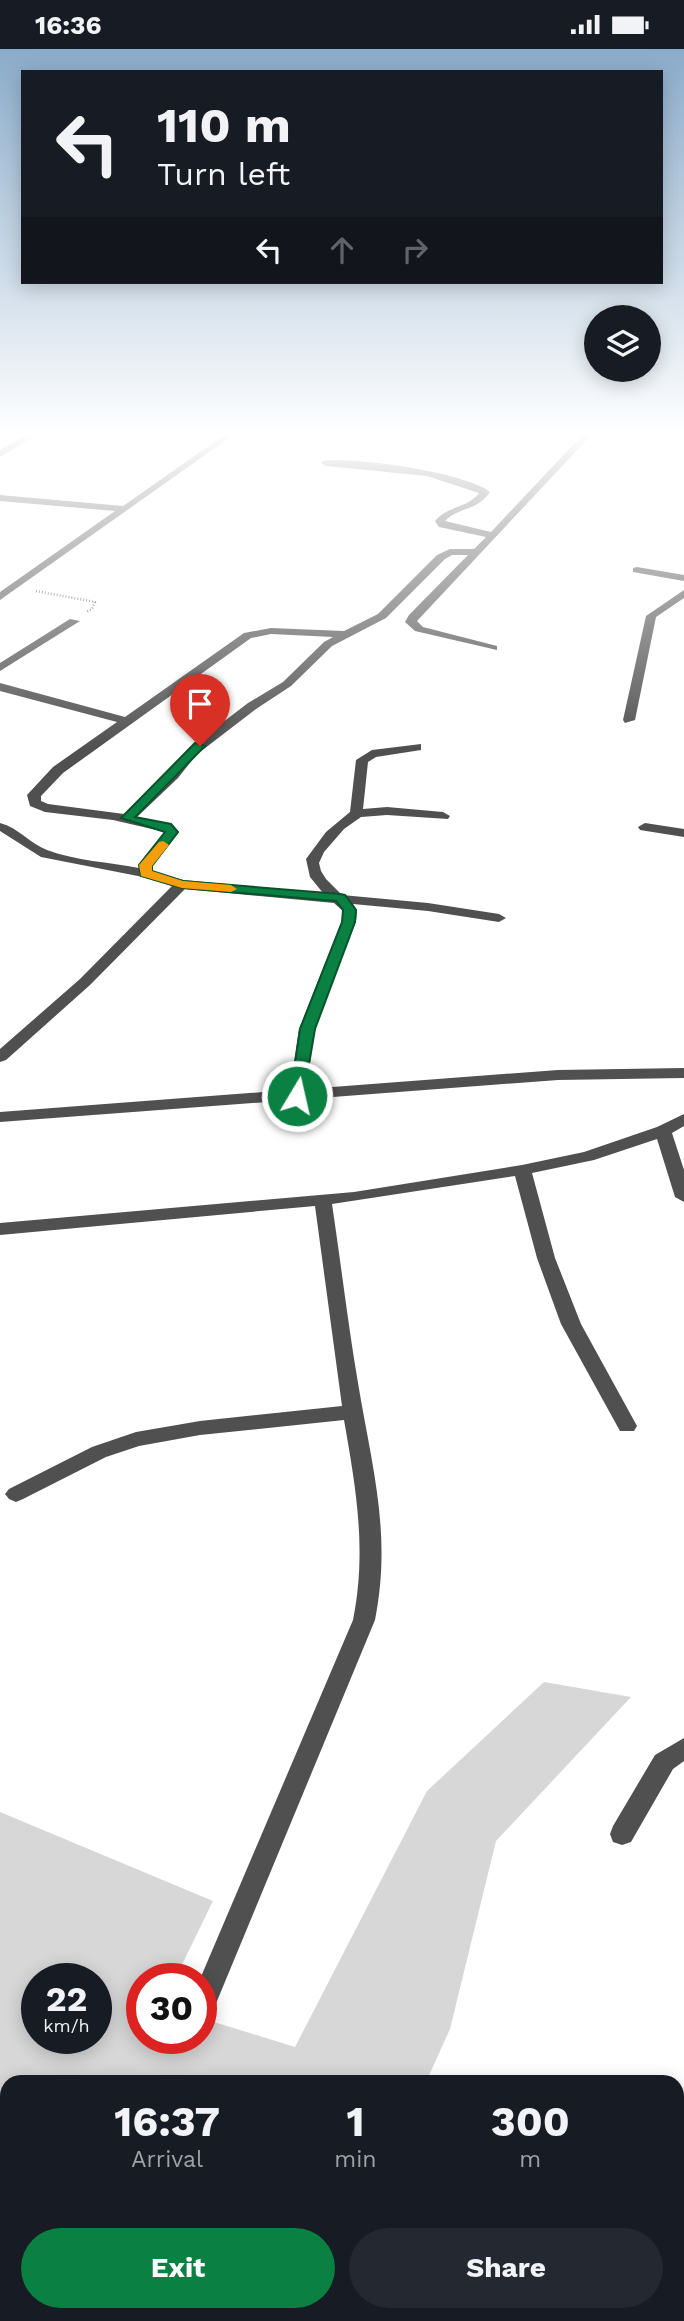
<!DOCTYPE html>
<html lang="en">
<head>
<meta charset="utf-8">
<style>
	:root { --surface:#171b24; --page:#242831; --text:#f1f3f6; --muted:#9ea1a6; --accent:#0b8043 }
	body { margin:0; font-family:"Work Sans",sans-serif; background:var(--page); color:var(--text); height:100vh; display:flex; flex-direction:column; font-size:26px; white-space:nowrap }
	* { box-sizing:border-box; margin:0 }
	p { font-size:23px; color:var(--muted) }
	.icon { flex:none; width:38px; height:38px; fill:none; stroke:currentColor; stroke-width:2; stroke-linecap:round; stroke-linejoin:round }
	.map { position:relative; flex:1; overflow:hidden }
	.panel { position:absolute; left:0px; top:2026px; width:684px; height:247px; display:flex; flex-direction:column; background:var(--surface); border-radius:21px 21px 0 0; box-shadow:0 4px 18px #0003 }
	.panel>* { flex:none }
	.hud { position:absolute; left:21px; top:21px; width:642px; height:214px; border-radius:0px; box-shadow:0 4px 18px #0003; background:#171b24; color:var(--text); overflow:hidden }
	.fabs { position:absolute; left:584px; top:256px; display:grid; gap:14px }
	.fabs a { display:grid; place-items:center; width:77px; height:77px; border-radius:50%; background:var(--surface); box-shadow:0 4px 18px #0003; font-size:35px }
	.speed { position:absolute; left:21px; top:1914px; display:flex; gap:14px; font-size:35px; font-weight:700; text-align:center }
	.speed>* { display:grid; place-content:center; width:91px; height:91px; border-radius:50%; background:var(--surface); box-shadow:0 4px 18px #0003; line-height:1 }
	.speed small { font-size:18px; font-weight:400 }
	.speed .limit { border:10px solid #d22; background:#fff; color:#111 }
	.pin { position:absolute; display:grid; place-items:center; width:60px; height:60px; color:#fff; margin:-72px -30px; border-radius:50% 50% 50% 0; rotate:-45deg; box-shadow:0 0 7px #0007 }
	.pin .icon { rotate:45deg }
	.me { position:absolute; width:77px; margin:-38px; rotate:9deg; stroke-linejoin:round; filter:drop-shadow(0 0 5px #0008) }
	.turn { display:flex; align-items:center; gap:24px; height:147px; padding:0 21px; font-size:32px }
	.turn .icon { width:91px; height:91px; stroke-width:2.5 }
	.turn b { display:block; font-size:49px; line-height:60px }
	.lanes { display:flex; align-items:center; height:66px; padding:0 21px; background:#0003; justify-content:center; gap:35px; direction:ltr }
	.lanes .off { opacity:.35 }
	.eta { display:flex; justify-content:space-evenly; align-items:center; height:119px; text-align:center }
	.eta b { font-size:42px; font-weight:700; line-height:49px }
	.action { display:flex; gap:14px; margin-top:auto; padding:14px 21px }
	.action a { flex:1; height:80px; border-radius:42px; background:var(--accent); color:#fff; font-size:28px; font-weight:700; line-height:80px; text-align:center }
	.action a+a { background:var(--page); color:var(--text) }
	.status { display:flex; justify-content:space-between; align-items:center; height:49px; padding:0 35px; background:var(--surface); direction:ltr }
	.status svg { height:19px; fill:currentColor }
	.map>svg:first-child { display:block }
	.green { fill:#d7d7d7; fill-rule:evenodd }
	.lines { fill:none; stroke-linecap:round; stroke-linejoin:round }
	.path { stroke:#727272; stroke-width:2.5; stroke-dasharray:1 2; stroke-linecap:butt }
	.minor { fill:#505050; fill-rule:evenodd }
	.route { fill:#0b8043; stroke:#07532c; stroke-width:2 }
	.slow { fill:#f59e0b }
</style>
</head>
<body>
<div class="status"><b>16:36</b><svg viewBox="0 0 49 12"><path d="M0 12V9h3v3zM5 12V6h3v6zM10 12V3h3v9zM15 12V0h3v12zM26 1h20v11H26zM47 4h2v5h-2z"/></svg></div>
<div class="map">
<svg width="684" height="2272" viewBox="0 0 684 2272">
	<rect width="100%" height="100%" fill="#fff"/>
	<!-- green -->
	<path class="green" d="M544 1633 631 1648 496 1792 450 1980 426 2033 7 2034V2266H285L274 2272H0V1763L213 1852 175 1930H142V1990H201V1969L295 1998 427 1742ZM37 1930H96V1990H37Z"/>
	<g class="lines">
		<!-- path -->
		<path class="path" d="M36 542 95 553 92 560 86 563"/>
		<!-- minor -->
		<path class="minor" d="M0 382H10L0 388Z
			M33 382H43L0 408V401Z
			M230 382H239L0 551V543L115 462 0 452V446L123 457Z
			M586 382H595L417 572 423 578 497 597V601L415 582 405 573 409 566 468 506H452L445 510 386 569 332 597 291 637 256 660 196 706 178 729 137 768 172 775 179 783 153 816 152 822 183 831 323 844 310 828 306 810 326 783 350 763 356 711 372 701 421 695V701L376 708 368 713 363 760 387 758 443 763 450 767 448 770 387 766 361 768 344 780 324 803 319 814 321 822 326 830 342 846 428 854 499 865 506 869 499 873 428 862 353 855 357 861 356 872 315 980 306 1040 558 1021 684 1019V1029L558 1031 0 1073V1063L290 1041 299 980 342 872 343 862 334 854 185 840 90 936 6 1011 0 1013V1000L80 930 172 837 143 828 41 808 0 782V774C19 779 29 794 47 801 76 812 109 813 139 819L165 783 113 771 45 763 30 757 27 746 53 718 117 673 0 642V634L125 668 244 584 271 579 344 582 378 565 437 506 450 500H474L486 488 439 478 435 472C447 457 468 459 479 444L427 427 326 417 321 414 323 412C356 408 464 423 490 443 476 463 460 457 445 472L491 483ZM271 585 333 588 324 593 283 633 248 654 188 700 168 723 124 765 48 755 41 752V747L63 724 251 589Z
			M637 518 684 526V532L633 523V519Z
			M684 541V549L656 568 635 671 625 674 623 671 646 567Z
			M70 570 80 572 0 622V614Z
			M645 774 684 780V788L640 781 638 778Z
			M684 1065V1077L672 1084 684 1121V1153L675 1148 657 1090 594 1111 532 1124 555 1209 581 1275 637 1377 634 1382H620L561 1275 537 1209 515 1127 332 1155C341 1215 348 1275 358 1334 372 1418 392 1485 375 1571L217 1952 214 1961 201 1963 200 1930 353 1571C367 1502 356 1439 344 1371L200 1386 139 1397 106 1408 23 1450 16 1453 9 1450 5 1445 9 1440 92 1398 136 1383 200 1372 342 1357 315 1157 0 1186V1174L354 1143 522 1116 584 1103 657 1078Z
			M684 1689V1712L673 1720 631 1793 622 1796 613 1793 610 1785 613 1777 655 1706Z"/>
	</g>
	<!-- sky -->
	<linearGradient id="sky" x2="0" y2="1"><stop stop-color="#8aabca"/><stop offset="0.55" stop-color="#fff"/><stop offset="1" stop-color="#fff" stop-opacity="0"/></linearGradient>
	<rect width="684" height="700" fill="url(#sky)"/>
	<!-- route -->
	<path class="route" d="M195 694 205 697 135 768 171 775 178 783 152 817V822L183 832 340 845 345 846 356 861 355 873 315 980 303 1050H292L290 1047 300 980 342 873 343 861 336 852 182 839 141 827 139 816 165 783 121 769Z"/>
	<!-- slow -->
	<path class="slow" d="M163 792 169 796 152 817V822L183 832 231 836 237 840 231 843 182 839 141 827 139 816 159 793Z"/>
</svg>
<div class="fabs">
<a><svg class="icon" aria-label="layers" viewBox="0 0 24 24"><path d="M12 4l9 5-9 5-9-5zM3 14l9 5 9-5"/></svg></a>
</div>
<div class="speed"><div>22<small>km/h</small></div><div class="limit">30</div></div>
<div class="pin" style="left:200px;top:697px;background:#d93025"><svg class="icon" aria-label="arrive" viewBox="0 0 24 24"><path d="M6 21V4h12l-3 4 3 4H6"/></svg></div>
<svg class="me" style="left:297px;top:1047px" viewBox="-20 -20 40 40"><circle r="17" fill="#0b8043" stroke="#fff" stroke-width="3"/><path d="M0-11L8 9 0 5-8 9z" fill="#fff"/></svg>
<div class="hud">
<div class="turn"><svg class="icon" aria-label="left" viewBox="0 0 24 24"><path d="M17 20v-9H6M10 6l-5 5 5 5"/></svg><div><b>110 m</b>Turn left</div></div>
<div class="lanes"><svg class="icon" aria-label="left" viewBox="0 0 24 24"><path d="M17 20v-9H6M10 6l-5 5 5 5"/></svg><svg class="icon off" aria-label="ahead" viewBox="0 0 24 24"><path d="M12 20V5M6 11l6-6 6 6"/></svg><svg class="icon off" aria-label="right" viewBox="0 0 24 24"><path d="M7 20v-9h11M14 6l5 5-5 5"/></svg></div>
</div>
<section class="panel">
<div class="eta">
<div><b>16:37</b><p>Arrival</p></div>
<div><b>1</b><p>min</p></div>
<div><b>300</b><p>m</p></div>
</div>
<div class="action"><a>Exit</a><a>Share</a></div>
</section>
</div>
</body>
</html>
